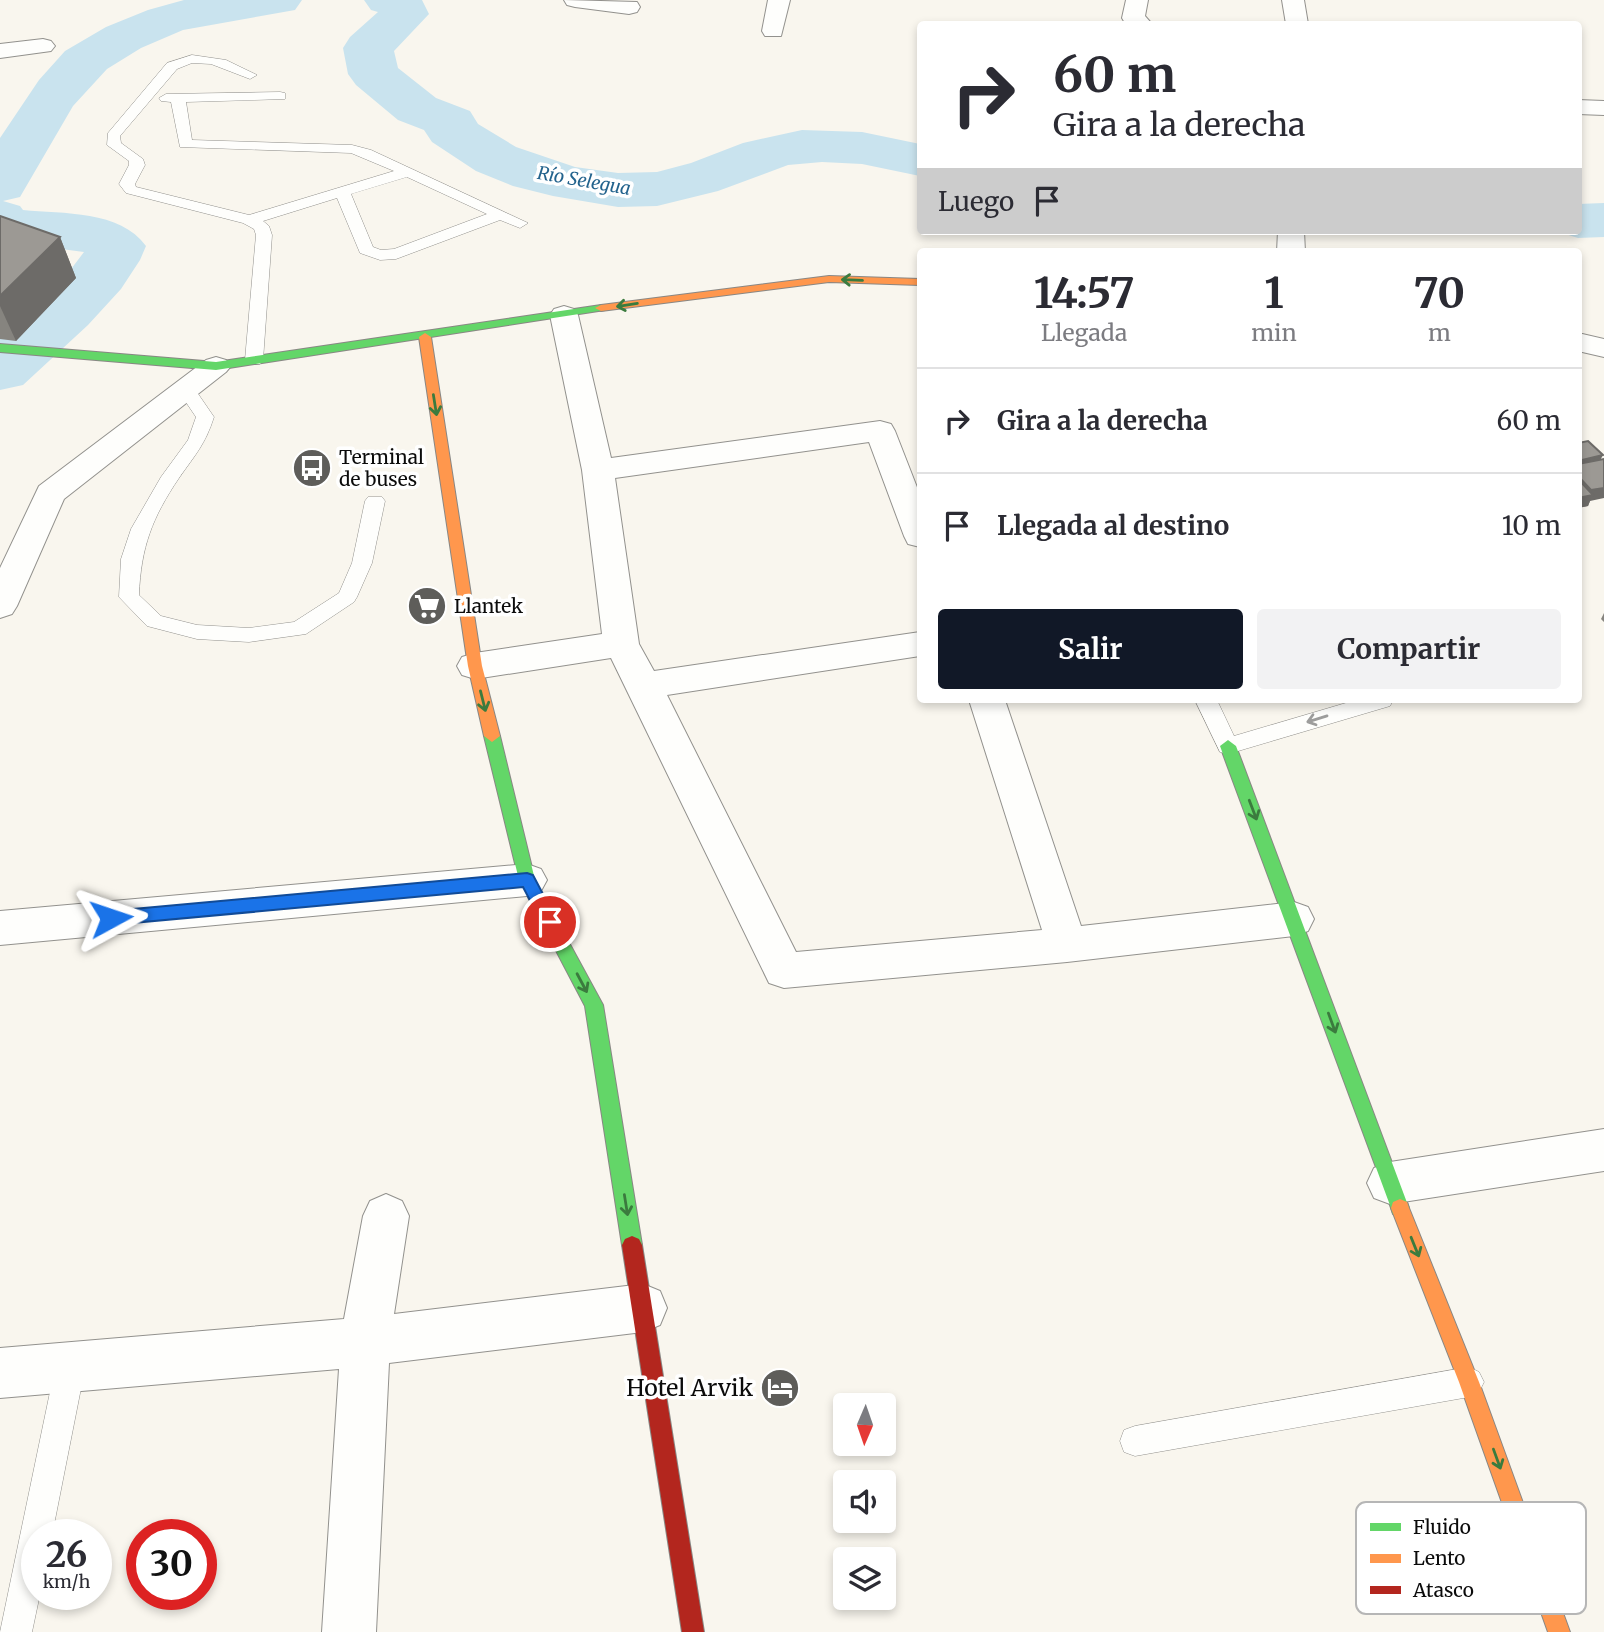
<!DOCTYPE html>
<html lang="es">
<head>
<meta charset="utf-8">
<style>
	:root { --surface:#fff; --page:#f2f2f3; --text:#2b2b33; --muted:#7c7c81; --line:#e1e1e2; --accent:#111827 }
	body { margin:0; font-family:Merriweather,serif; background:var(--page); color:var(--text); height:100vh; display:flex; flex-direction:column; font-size:26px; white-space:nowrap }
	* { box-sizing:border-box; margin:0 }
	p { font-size:23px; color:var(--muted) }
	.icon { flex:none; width:38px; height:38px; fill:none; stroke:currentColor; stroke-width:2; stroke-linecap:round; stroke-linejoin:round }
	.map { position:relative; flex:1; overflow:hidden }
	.panel { position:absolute; left:917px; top:248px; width:665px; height:455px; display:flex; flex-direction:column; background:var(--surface); border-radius:7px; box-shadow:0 4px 10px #0003 }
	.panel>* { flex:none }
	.guide { position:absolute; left:917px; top:21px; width:665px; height:214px; border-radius:7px; box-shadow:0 4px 10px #0003; background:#fff; color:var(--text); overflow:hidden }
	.needle { width:46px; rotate:182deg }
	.buttons { position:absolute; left:833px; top:1393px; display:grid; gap:14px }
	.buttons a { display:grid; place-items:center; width:63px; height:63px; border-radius:7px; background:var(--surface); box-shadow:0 4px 10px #0003; font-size:35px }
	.speed { position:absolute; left:21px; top:1519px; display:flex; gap:14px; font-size:35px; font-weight:700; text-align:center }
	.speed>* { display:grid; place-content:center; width:91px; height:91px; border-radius:50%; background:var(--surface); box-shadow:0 4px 10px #0003; line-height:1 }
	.speed small { font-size:18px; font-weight:400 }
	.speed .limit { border:10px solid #d22; background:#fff; color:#111 }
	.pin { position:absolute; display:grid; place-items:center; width:60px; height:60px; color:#fff; margin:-30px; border:4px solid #fff; border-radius:50%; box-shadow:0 2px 7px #0007 }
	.me { position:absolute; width:77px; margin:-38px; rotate:85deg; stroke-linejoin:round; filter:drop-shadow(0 0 5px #0008) }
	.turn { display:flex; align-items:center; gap:24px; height:147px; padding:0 21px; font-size:32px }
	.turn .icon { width:91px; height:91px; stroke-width:2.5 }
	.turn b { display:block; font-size:49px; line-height:60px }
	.then { display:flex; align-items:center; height:66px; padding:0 21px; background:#0003; gap:14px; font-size:26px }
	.eta { display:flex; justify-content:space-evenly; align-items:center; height:119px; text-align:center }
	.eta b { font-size:42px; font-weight:700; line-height:49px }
	.primary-button { display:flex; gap:14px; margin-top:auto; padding:14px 21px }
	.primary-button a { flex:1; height:80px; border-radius:7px; background:var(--accent); color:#fff; font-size:28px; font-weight:700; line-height:80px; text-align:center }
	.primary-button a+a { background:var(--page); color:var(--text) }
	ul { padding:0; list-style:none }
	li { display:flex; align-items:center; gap:21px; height:105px; padding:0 21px; border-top:2px solid var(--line) }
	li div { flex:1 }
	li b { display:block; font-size:26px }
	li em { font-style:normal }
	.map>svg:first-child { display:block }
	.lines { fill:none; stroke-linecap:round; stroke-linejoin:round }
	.river { fill:#c9e3ee; fill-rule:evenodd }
	.lane-casing { stroke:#92918d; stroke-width:1 }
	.street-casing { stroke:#92918d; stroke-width:2 }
	.fast-casing { stroke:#898784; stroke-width:2 }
	.slow-casing { stroke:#898784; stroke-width:2 }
	.jam-casing { stroke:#898784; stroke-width:2 }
	.lane { fill:#fefefc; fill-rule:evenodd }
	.street { fill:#fefefc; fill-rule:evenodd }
	.fast { fill:#63d668; fill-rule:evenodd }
	.slow { fill:#ff974d; fill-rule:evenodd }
	.jam { fill:#b3261e; fill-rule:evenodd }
	.wall { fill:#86847f }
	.shaded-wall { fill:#6d6b68 }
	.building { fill:#9c9994; stroke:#6d6b68; stroke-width:2 }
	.oneway { stroke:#3b7b3e }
	.oneway2 { stroke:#9d9d9c }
	.route { fill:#1a73e8; stroke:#114b97; stroke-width:2 }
	.labels { text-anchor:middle; stroke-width:7; stroke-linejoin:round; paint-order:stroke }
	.far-water-label { font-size:18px; font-style:italic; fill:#23638d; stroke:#fff }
	.poi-label { font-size:19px; fill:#0b0b0b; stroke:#fff; text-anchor:start }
	.near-poi-label { font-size:23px; fill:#0b0b0b; stroke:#fff; text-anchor:end }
	.key { fill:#fff; stroke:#b6b6b6; stroke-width:2 }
	.key-label { font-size:19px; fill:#0b0b0b }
</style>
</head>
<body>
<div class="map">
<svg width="1604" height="1632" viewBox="0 0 1604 1632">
	<rect width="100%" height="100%" fill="#f9f6ee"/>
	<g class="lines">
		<!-- river -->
		<path class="river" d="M184 0H302L295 10 183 30 141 48 107 69 73 106 20 197 3 201 20 206 23 210C63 214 120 210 146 246L140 260 121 289 88 325 23 385 0 390V338L62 281 84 252 0 241V138L39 80 65 51 106 27 148 10Z
			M364 0H422L429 14 394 51 398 68 436 98 470 111 478 124 516 147 575 167 618 173 657 172 691 163 743 143 802 130 862 132 920 144V176L862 164 822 162 788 165 718 191 657 206 618 207 553 196 513 186 476 171 432 142 424 130 398 120 356 85 348 74 343 48 350 37 378 12 371 10Z
			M1604 203V237L1578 238 1556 231H1578V204Z"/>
		<!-- lane casing -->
		<g class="lane-casing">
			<path id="lane" d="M192 55 226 60 257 75 250 79 211 64 192 63 177 69 120 136 121 143 143 159 145 165 135 184 136 187 249 215 394 171 351 153 180 147 171 102 161 101 159 98 166 94 280 92 285 93V99L186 102 192 140 352 145 371 150 528 223 520 228 500 220 396 259 380 260 360 253 337 198 263 221 269 226 272 235 263 360 260 364H248L245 360 256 235 254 229 243 223 126 193 119 184 129 165V161L107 145 108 133 167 63ZM407 177 487 214 394 249 381 250 373 247 351 194Z
				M186 384 192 385 214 417C205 445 195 455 179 478 152 518 141 547 139 595L161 616 197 625 249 628 294 622 339 593 352 563 365 501 368 497H382L385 501 372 563 357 597 354 602 306 634 249 642 197 639 147 626 119 597 121 559 131 529 161 477 188 440 196 417 177 389Z
				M1195 700H1217L1234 736 1356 700H1393L1390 706 1228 754 1220 752Z
				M70 1353 80 1358 85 1368 52 1535H37V1594H40L32 1632H0L55 1368 60 1358Z
				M1469 1367 1479 1372 1484 1382 1479 1392 1469 1397 1135 1456 1124 1452 1120 1441 1124 1430 1135 1426Z"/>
		</g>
		<!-- street casing -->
		<g class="street-casing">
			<path id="street" d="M564 0 637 2 640 7 637 12 629 14 575 7 567 5Z
				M768 0H790L781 36H765L762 31Z
				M1126 0H1148L1145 16 1152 24 1125 23 1122 18Z
				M1282 0H1304L1308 24H1286Z
				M43 39 51 41 55 46 51 51 0 58V44Z
				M1578 100 1604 101V115L1578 114Z
				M1278 231H1304L1305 252H1277Z
				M564 306 574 309 578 315 611 458 880 421 891 424 895 431 920 495V547L908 544 904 536 869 442 615 478 639 644 654 671 920 632V656L667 695 796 952 1042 930 969 700H1005L1081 926 1294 902 1308 907 1314 919 1308 931 1294 936 1067 962 784 988 769 983 611 658 475 679 462 675 457 666 462 657 475 653 602 634 582 470 550 315 554 309Z
				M1578 333 1604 339V357L1578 351Z
				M216 357 226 360 231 366 226 372 64 499 17 606 12 614 0 618V568L39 486 206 360Z
				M527 864 541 869 547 880 541 891 527 896 0 945V911Z
				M1604 1129V1171L1390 1204 1374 1198 1367 1183 1374 1168 1390 1162Z
				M386 1194 402 1201 409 1216 394 1314 643 1284 660 1291 667 1308 660 1325 643 1332 389 1363 376 1632H322L339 1369 0 1398V1348L344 1319 363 1216 370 1201Z"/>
		</g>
		<!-- fast casing -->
		<g class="fast-casing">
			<path id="fast" d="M601 305 605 306V310L216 370 0 352V344L216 362Z
				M492 730 500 736 535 880 603 1005 642 1245 639 1251 632 1254 625 1251 622 1245 585 1006 519 880 484 736Z
				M1228 740 1236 746 1409 1208 1407 1214 1400 1217 1393 1214 1391 1208 1220 746Z"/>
		</g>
		<!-- slow casing -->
		<g class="slow-casing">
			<path id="slow" d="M829 276 920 279V285L829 282 601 311 595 308 601 305Z
				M425 333 431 337 482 666 500 736 492 742 484 736 468 666 419 337Z
				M1400 1199 1407 1202 1409 1208 1479 1382 1570 1632H1548L1459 1382 1391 1208 1393 1202Z"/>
		</g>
		<!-- jam casing -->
		<g class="jam-casing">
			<path id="jam" d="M632 1236 639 1239 642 1245 704 1632H682L622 1245 625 1239Z"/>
		</g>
		<!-- lane -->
		<use href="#lane" class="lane"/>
		<!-- street -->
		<use href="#street" class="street"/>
		<!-- fast -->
		<use href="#fast" class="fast"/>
		<!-- slow -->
		<use href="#slow" class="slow"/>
		<!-- jam -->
		<use href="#jam" class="jam"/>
	</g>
	<!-- wall -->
	<path class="wall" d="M0 216 60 237 76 278 16 341 0 339Z
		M1578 443 1601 460 1590 501 1588 506 1578 508Z
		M1604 613V622L1601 619Z"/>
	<!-- shaded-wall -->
	<path class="shaded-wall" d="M60 237 76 278 16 341 0 306V296Z
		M1603 455 1597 466 1578 471V461Z
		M1604 488V498L1590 501 1588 506 1578 508V498L1589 496 1591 490Z"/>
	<!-- building -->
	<path class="building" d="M0 216 60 237 0 296Z
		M1588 441 1603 455 1578 461V443Z
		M1604 459V488L1591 490 1578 476V464Z
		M1578 480H1579L1593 495 1578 498Z"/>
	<!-- one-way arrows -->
	<defs><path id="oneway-shaft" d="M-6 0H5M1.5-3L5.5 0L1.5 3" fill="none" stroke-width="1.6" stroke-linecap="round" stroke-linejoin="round" transform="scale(1.75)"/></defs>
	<g class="oneway">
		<use href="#oneway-shaft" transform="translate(852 280) rotate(-178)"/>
		<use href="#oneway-shaft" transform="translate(627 305) rotate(171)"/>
		<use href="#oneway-shaft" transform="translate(435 405) rotate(81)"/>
		<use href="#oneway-shaft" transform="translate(483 701) rotate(76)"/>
		<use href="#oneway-shaft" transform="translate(1253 810) rotate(69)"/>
		<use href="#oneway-shaft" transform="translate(582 983) rotate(62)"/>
		<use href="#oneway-shaft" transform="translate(1332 1023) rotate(70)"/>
		<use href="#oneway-shaft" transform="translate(626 1205) rotate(81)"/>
		<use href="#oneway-shaft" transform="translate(1415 1247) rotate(68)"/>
		<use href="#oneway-shaft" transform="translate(1497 1459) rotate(70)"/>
	</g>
	<use class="oneway2" href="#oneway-shaft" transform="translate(1317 719) rotate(163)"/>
	<!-- route -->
	<path class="route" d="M527 873 533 875 555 917 558 922 555 927H544L523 887 111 925 105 923 103 918 105 913 111 911Z"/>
	<!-- icons -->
	<defs>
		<g id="bus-disc" transform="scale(2.0125)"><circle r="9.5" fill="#5e5d5a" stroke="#fff"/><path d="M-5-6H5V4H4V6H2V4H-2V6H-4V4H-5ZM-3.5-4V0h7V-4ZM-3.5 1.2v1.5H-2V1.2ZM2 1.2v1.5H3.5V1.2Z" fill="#fff"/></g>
		<g id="supermarket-disc" transform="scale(2.0125)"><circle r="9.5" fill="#5e5d5a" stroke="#fff"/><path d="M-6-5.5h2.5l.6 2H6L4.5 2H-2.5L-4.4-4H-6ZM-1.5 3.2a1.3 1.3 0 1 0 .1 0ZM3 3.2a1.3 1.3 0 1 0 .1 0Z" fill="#fff"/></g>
		<g id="hotel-disc" transform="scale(2.0125)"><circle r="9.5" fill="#5e5d5a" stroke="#fff"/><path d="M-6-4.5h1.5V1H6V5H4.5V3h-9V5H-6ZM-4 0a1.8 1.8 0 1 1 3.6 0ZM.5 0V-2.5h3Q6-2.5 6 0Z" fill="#fff"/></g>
	</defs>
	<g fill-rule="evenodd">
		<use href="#bus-disc" x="312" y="468"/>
		<use href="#supermarket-disc" x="427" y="606"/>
		<use href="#hotel-disc" x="780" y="1388"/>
	</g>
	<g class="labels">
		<!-- far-water labels -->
		<g class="far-water-label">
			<text transform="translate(584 181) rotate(10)" y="6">Río Selegua</text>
		</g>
		<!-- poi labels -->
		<g class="poi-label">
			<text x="339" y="464">Terminal<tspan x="339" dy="22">de buses</tspan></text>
			<text x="454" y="613">Llantek</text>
		</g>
		<!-- near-poi labels -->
		<g class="near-poi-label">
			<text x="753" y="1396">Hotel Arvik</text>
		</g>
	</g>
	<!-- legend -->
	<rect x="1356" y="1502" width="230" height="112" rx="10" class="key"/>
	<rect x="1370" y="1523" width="31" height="8" fill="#63d668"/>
	<rect x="1370" y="1554" width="31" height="9" fill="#ff974d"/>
	<rect x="1370" y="1586" width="31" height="8" fill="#b3261e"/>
	<g class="key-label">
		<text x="1413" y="1534">Fluido</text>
		<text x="1413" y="1565">Lento</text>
		<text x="1413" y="1597">Atasco</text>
	</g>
</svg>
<div class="buttons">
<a><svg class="needle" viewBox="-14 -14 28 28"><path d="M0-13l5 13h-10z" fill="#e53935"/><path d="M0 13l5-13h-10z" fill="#7c7c81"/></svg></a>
<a><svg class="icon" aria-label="sound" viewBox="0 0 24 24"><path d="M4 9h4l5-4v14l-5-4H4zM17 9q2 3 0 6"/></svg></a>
<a><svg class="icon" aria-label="layers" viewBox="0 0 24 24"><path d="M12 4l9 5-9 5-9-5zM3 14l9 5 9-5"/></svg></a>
</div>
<div class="speed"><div>26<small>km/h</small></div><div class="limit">30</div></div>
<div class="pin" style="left:550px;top:922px;background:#d93025"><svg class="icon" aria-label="arrive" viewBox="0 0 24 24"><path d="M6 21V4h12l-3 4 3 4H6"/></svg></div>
<svg class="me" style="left:111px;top:918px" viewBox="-20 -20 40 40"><path d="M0-17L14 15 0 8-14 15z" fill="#1a73e8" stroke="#fff" stroke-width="4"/></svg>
<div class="guide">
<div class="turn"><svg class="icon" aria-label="right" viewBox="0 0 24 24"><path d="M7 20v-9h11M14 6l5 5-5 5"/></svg><div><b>60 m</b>Gira a la derecha</div></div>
<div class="then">Luego<svg class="icon" aria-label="arrive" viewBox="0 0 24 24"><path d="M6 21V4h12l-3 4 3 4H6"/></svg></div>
</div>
<section class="panel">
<div class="eta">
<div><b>14:57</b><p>Llegada</p></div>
<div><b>1</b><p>min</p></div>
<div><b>70</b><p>m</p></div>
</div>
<ul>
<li><svg class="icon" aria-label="right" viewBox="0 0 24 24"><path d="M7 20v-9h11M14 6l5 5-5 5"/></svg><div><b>Gira a la derecha</b></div><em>60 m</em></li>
<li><svg class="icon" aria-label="arrive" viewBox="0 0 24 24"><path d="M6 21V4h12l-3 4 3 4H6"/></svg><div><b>Llegada al destino</b></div><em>10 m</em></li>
</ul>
<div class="primary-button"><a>Salir</a><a>Compartir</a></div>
</section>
</div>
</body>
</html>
